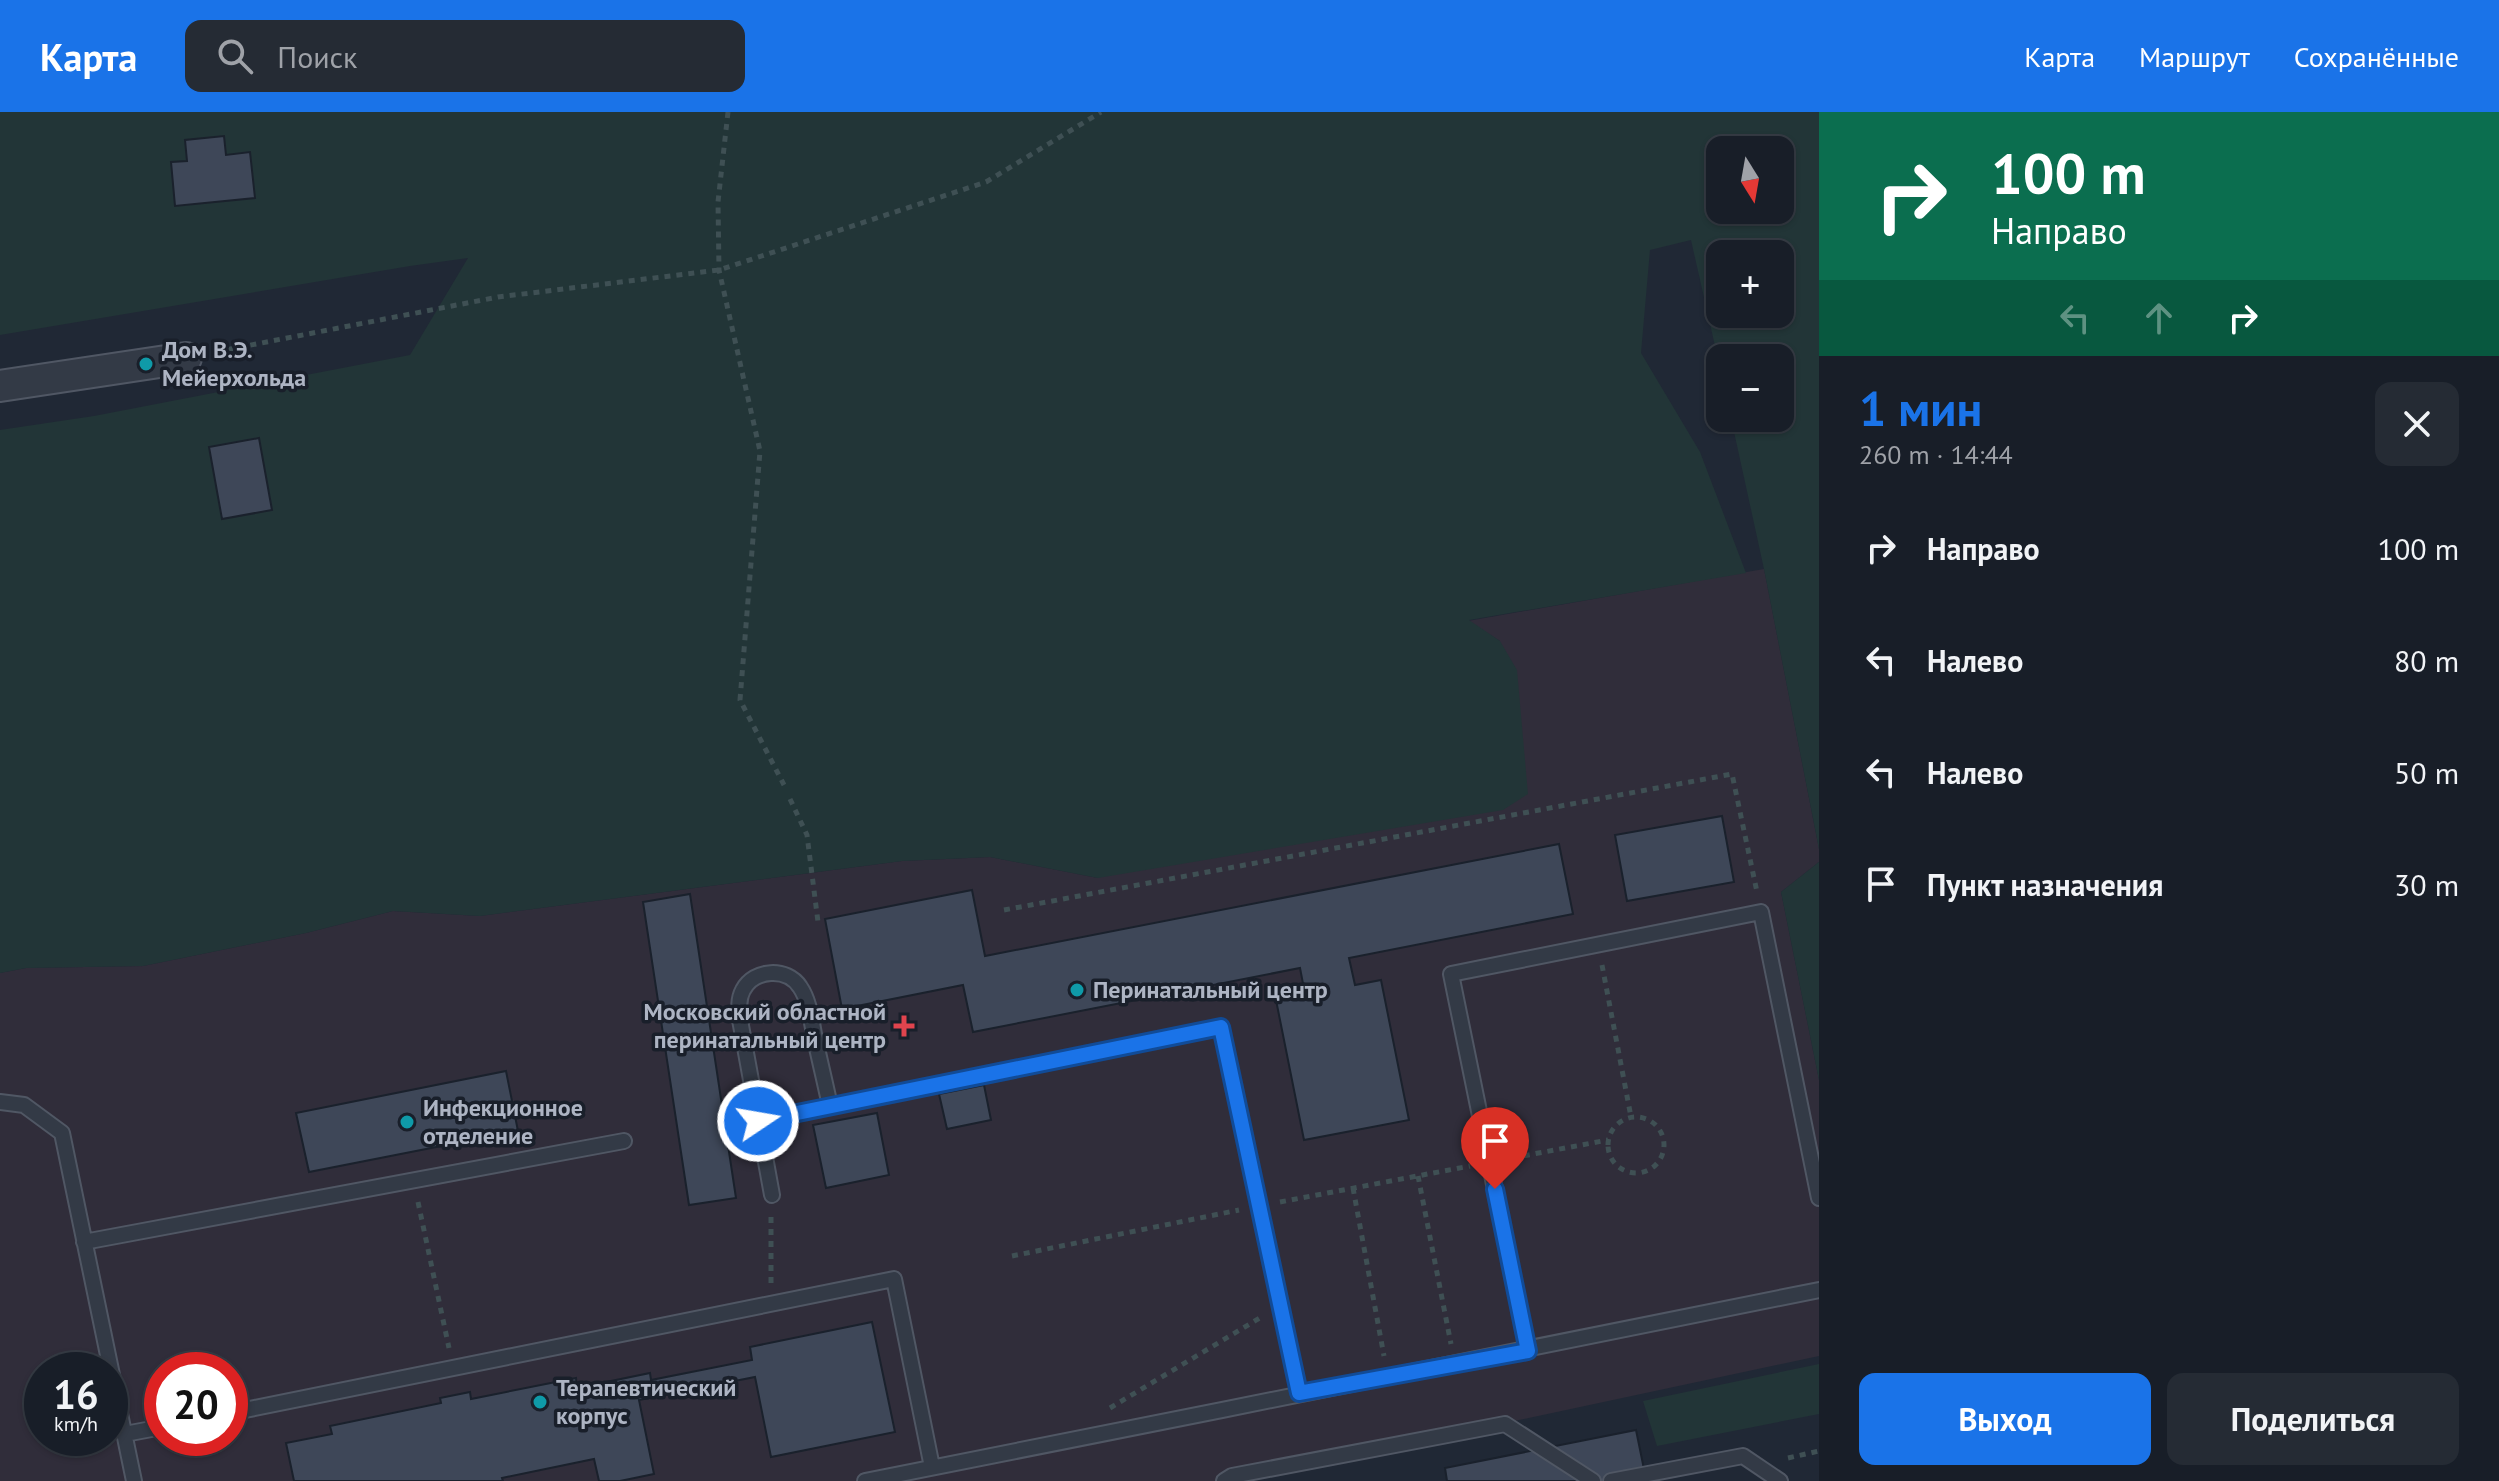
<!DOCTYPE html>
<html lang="ru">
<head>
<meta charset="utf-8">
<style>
	:root { --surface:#181e28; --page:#252b34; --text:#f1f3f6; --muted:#9fa2a8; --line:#363c45; --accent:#1a73e8 }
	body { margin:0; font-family:"PT Sans",sans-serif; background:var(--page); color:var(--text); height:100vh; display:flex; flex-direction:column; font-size:30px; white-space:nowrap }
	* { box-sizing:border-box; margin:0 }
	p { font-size:26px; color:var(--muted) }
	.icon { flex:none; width:44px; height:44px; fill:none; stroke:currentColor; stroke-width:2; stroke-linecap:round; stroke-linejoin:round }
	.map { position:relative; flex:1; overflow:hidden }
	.drawer { display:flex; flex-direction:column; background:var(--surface); width:680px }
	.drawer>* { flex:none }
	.guide { background:#0b6e4f; color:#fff; overflow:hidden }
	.needle { width:52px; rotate:169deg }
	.controls { position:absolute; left:1706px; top:24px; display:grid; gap:16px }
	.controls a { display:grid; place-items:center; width:88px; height:88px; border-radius:16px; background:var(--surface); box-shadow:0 2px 6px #0004,0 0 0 2px var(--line); font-size:40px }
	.speed { position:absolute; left:24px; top:1240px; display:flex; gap:16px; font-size:40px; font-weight:700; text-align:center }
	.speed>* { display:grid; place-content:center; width:104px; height:104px; border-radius:50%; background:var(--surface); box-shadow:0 2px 6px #0004,0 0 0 2px var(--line); line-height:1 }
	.speed small { font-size:20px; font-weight:400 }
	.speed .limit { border:12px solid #d22; background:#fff; color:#111 }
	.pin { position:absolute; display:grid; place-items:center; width:68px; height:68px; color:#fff; margin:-82px -34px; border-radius:50% 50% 50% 0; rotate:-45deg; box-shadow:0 0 8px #0007 }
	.pin .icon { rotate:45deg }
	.me { position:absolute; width:88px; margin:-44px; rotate:78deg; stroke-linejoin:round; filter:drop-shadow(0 0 6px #0008) }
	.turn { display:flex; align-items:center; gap:28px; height:168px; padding:0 40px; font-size:36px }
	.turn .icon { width:104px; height:104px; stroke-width:2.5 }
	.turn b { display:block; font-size:56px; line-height:68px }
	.lanes { display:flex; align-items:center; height:76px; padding:0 40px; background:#0003; justify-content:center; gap:40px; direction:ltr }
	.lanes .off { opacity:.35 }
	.round { display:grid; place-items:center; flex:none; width:84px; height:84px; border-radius:16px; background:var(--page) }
	.summary { display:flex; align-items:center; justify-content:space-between; height:136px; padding:0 40px }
	h1 { font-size:48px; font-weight:800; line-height:60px; color:var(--accent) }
	.button { display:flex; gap:16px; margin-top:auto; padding:16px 40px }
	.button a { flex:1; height:92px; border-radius:16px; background:var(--accent); color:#fff; font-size:32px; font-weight:800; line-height:92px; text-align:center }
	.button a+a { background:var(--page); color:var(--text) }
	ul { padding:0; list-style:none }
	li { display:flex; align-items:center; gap:24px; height:112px; padding:0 40px }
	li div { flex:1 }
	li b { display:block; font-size:30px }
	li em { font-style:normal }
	header { display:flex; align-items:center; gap:48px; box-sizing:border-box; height:112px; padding:0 40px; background:var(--accent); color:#fff }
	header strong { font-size:38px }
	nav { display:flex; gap:44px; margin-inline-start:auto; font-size:28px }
	.search { width:560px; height:72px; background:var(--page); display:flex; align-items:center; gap:20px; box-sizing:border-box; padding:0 28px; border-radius:16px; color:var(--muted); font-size:30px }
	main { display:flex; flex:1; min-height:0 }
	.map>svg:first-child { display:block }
	.medical { fill:#302d3a; fill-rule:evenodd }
	.green { fill:#223537; fill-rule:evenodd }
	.building { fill:#3e4758; stroke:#1a212c; stroke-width:2 }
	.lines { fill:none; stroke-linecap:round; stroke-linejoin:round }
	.service-casing { stroke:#505764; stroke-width:18 }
	.minor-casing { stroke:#505764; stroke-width:34 }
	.path { stroke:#3f5054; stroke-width:5; stroke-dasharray:6 6; stroke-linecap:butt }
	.service { stroke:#333a46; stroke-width:14 }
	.minor { stroke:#333a46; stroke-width:30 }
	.route-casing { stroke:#114b97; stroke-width:20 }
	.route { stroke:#1a73e8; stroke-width:14 }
	.culture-dot { fill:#0f9aa8; stroke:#191f2a; stroke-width:3 }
	.health-dot { fill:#e0444e; stroke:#191f2a; stroke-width:3 }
	.labels { text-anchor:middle; stroke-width:7; stroke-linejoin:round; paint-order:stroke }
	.poi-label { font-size:24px; font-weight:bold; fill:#adb4c3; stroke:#191f2a; text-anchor:start }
</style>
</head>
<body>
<header>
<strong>Карта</strong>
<div class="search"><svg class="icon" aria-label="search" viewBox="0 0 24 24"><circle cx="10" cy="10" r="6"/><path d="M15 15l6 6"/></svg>Поиск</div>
<nav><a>Карта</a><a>Маршрут</a><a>Сохранённые</a></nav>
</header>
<main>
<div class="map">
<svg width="1819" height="1369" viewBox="0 0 1819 1369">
	<rect width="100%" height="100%" fill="#202835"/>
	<!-- medical -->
	<path class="medical" d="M1764 457 1819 737V750L1781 780 1819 968V1244L1233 1369H0V861L26 856 143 854 306 821 393 799 480 804 902 749 990 745 1098 766 1500 529 1468 509ZM42 1258H110V1326H42ZM162 1258H230V1326H162Z"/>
	<!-- green -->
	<path class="green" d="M0 0H1819V737L1764 457 1731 306H1780V246H1720V256L1691 128 1650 138 1641 241 1700 340 1746 461 1469 508 1500 529 1517 558 1528 682 1503 698 1098 766 990 745 902 749 480 804 393 799 306 821 143 854 26 856 0 861V318L94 304 410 243 468 146 410 154 0 223ZM1720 38H1780V98H1720ZM1720 142H1780V202H1720Z
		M1819 750V968L1781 780Z
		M1819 1252V1302L1657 1334 1643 1289Z"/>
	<!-- building -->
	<path class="building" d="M224 24 226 43 250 40 255 86 175 94 171 50 187 49 185 28Z
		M259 326 272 398 222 407 209 335Z
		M1722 704 1734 770 1627 789 1615 723Z
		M1559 732 1573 802 1349 846 1355 873 1381 868 1409 1008 1304 1028 1276 888 1305 882 1300 856 973 920 963 873 842 897 825 807 972 778 985 844Z
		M690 782 736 1086 689 1093 643 790Z
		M506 959 518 1019 309 1060 296 1001Z
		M984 973 991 1008 947 1017 939 982Z
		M877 1001 889 1063 826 1076 813 1013Z
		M872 1210 895 1320 771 1345 755 1265 639 1288 654 1362 620 1369H599L594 1347 502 1366 503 1369H294L286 1331 332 1322 330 1314 441 1291 440 1286 470 1280 471 1287 576 1266 577 1276 650 1261 651 1268 752 1248 750 1235Z
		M1636 1318 1645 1362 1609 1369H1447L1445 1356Z"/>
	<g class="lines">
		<!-- service casing -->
		<g class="service-casing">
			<path id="service" d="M0 990 24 993 62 1021 134 1369
				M758 1009 1221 915 1299 1281
				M772 1083 740 908C739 898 738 887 743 878 754 857 787 855 800 875 809 888 811 906 814 922 819 946 825 970 830 994
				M84 1130 624 1029
				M1528 1239 1451 862 1761 800 1819 1086
				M230 1301 894 1167 932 1355
				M125 1322 162 1315
				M865 1369C1183 1305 1501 1244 1819 1178
				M1224 1369 1232 1364 1505 1312 1593 1369
				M1611 1369 1743 1344 1780 1369"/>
		</g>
		<!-- minor casing -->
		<g class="minor-casing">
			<path id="minor" d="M0 274 186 246"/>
		</g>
		<!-- path -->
		<path class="path" d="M728 0 718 90 719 158 760 339 740 588 784 673
			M215 240 498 185 719 158 986 70 1101 0
			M790 687 807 723 818 810
			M1004 798 1732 662 1757 780
			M1602 853 1631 1005
			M1608 1033a28 28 0 1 1 56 0a28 28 0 1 1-56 0Z
			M1512 1046 1608 1028
			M1418 1064 1451 1232
			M1353 1076 1384 1244
			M418 1090 449 1236
			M1280 1090 1470 1054
			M1012 1144 1239 1098
			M771 1171V1105
			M1110 1296 1263 1204
			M1788 1346 1819 1339"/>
		<!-- service -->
		<use href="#service" class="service"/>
		<!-- minor -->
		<use href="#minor" class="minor"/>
	</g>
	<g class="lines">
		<!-- route casing -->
		<g class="route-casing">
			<path id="route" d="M758 1009 1221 915 1299 1281 1528 1239 1495 1077"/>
		</g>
		<!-- route -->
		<use href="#route" class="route"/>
	</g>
	<!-- markers -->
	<g class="culture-dot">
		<circle cx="146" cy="252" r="8"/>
		<circle cx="1077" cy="878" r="8"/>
		<circle cx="407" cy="1010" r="8"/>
		<circle cx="540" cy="1290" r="8"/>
	</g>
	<path class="health-dot" d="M900 902h8v8h8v8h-8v8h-8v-8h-8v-8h8z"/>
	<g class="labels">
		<!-- poi labels -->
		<g class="poi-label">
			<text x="162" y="246">Дом В.Э.<tspan x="162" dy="28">Мейерхольда</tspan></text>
			<text x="1093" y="886">Перинатальный центр</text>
			<text x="886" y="908" text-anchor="end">Московский областной<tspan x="886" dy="28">перинатальный центр</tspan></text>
			<text x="423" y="1004">Инфекционное<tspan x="423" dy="28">отделение</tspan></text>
			<text x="556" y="1284">Терапевтический<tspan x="556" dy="28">корпус</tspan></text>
		</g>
	</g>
</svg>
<div class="controls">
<a><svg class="needle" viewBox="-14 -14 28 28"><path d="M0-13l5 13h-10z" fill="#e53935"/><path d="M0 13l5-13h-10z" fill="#9fa2a8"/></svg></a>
<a>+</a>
<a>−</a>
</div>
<div class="speed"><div>16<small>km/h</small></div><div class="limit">20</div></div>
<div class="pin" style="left:1495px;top:1077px;background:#d93025"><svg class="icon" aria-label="arrive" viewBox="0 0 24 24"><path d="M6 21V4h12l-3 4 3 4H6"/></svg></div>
<svg class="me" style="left:758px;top:1009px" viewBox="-20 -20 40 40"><circle r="17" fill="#1a73e8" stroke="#fff" stroke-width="3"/><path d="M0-11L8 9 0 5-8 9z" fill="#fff"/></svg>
</div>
<section class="drawer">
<div class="guide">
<div class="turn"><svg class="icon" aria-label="right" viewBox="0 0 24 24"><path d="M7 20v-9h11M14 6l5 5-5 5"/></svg><div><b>100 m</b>Направо</div></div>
<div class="lanes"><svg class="icon off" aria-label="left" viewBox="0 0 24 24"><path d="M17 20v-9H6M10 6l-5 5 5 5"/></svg><svg class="icon off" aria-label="ahead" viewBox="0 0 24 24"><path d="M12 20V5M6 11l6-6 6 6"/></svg><svg class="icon" aria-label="right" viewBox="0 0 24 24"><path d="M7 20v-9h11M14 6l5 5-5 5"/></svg></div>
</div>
<div class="summary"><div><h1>1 мин</h1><p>260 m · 14:44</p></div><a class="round"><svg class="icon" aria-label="close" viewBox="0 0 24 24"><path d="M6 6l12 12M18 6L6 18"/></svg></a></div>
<ul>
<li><svg class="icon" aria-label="right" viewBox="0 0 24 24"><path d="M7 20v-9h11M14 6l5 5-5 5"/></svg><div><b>Направо</b></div><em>100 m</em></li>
<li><svg class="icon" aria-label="left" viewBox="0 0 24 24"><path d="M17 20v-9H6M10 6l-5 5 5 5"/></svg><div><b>Налево</b></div><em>80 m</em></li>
<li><svg class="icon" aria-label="left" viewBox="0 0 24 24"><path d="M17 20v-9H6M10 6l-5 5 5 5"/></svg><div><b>Налево</b></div><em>50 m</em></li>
<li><svg class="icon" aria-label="arrive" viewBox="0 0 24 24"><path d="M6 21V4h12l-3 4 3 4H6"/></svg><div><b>Пункт назначения</b></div><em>30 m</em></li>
</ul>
<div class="button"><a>Выход</a><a>Поделиться</a></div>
</section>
</main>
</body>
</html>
